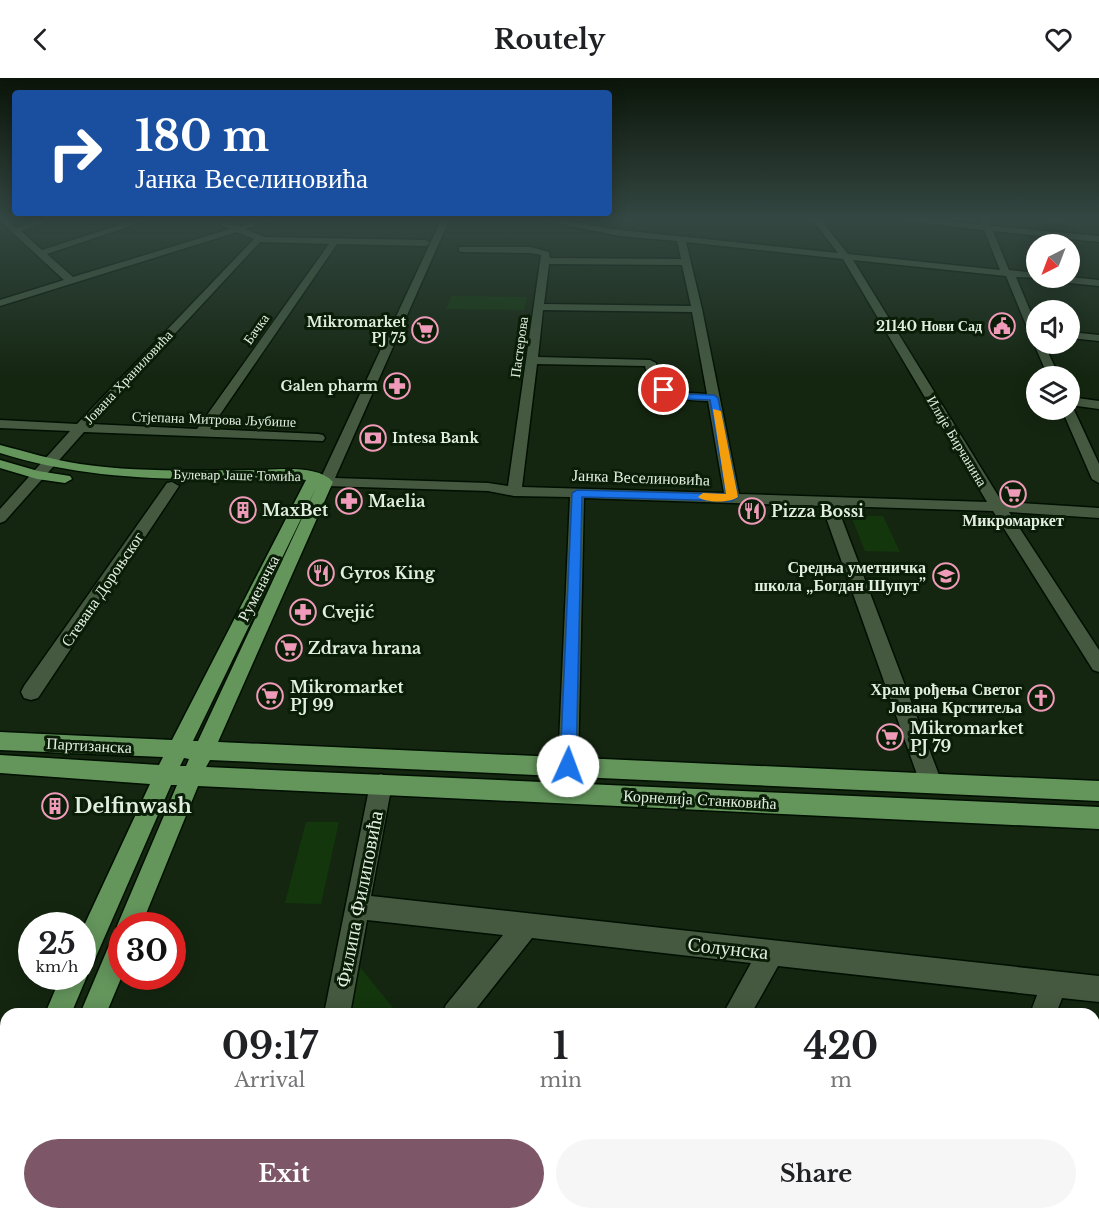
<!DOCTYPE html>
<html lang="en">
<head>
<meta charset="utf-8">
<style>
	:root { --surface:#fff; --page:#f6f6f6; --text:#202124; --muted:#757577; --accent:#7d5767 }
	body { margin:0; font-family:"Libre Baskerville",serif; background:var(--page); color:var(--text); height:100vh; display:flex; flex-direction:column; font-size:22px; white-space:nowrap }
	* { box-sizing:border-box; margin:0 }
	p { font-size:20px; color:var(--muted) }
	.icon { flex:none; width:33px; height:33px; fill:none; stroke:currentColor; stroke-width:2; stroke-linecap:round; stroke-linejoin:round }
	.map { position:relative; flex:1; overflow:hidden }
	.side { position:absolute; left:0px; top:930px; width:1100px; height:212px; display:flex; flex-direction:column; background:var(--surface); border-radius:18px 18px 0 0; box-shadow:0 3px 15px #0003 }
	.side>* { flex:none }
	.top-card { position:absolute; left:12px; top:12px; width:600px; height:126px; border-radius:6px; box-shadow:0 3px 15px #0003; background:#1a4fa0; color:#fff; overflow:hidden }
	.needle { width:39px; rotate:222deg }
	.controls { position:absolute; left:1026px; top:156px; display:grid; gap:12px }
	.controls a { display:grid; place-items:center; width:54px; height:54px; border-radius:50%; background:var(--surface); box-shadow:0 3px 15px #0003; font-size:30px }
	.speed { position:absolute; left:18px; top:834px; display:flex; gap:12px; font-size:30px; font-weight:700; text-align:center }
	.speed>* { display:grid; place-content:center; width:78px; height:78px; border-radius:50%; background:var(--surface); box-shadow:0 3px 15px #0003; line-height:1 }
	.speed small { font-size:15px; font-weight:400 }
	.speed .limit { border:9px solid #d22; background:#fff; color:#111 }
	.pin { position:absolute; display:grid; place-items:center; width:51px; height:51px; color:#fff; margin:-26px; border:3px solid #fff; border-radius:50%; box-shadow:0 2px 6px #0007 }
	.me { position:absolute; width:66px; margin:-33px; rotate:2deg; stroke-linejoin:round; filter:drop-shadow(0 0 4px #0008) }
	.turn { display:flex; align-items:center; gap:21px; height:126px; padding:0 24px; font-size:27px }
	.turn .icon { width:78px; height:78px; stroke-width:2.5 }
	.turn b { display:block; font-size:42px; line-height:51px }
	.eta { display:flex; justify-content:space-evenly; align-items:center; height:102px; text-align:center }
	.eta b { font-size:36px; font-weight:700; line-height:42px }
	.primary-button { display:flex; gap:12px; margin-top:auto; padding:12px 24px }
	.primary-button a { flex:1; height:69px; border-radius:36px; background:var(--accent); color:#fff; font-size:24px; font-weight:700; line-height:69px; text-align:center }
	.primary-button a+a { background:var(--page); color:var(--text) }
	header { display:flex; justify-content:space-between; align-items:center; height:78px; padding:0 24px; background:var(--surface); font-size:27px; font-weight:700 }
	.map>svg:first-child { display:block }
	.green { fill:#13360d }
	.lines { fill:none; stroke-linecap:round; stroke-linejoin:round }
	.minor-casing { stroke:#010f00; stroke-width:3 }
	.major-casing { stroke:#010f00; stroke-width:3 }
	.minor { fill:#445940; fill-rule:evenodd }
	.major { fill:#64965c; fill-rule:evenodd }
	.route { fill:#1a73e8; stroke:#114b97; stroke-width:1.5 }
	.slow { fill:#f59e0b }
	.labels { text-anchor:middle; stroke-width:6; stroke-linejoin:round; paint-order:stroke }
	.far-poi-label { font-size:14px; font-weight:bold; fill:#e2efe0; stroke:#0a1d07; text-anchor:end }
	.far-street-label { font-size:14px; fill:#e2efe0; stroke:#0a1d07 }
	.street-label { font-size:16px; fill:#e2efe0; stroke:#0a1d07 }
	.poi-label { font-size:16px; font-weight:bold; fill:#e2efe0; stroke:#0a1d07; text-anchor:start }
	.near-poi-label { font-size:20px; font-weight:bold; fill:#e2efe0; stroke:#0a1d07; text-anchor:start }
	.near-street-label { font-size:20px; fill:#e2efe0; stroke:#0a1d07 }
</style>
</head>
<body>
<header><svg class="icon" aria-label="back" viewBox="0 0 24 24"><path d="M15 5l-7 7 7 7"/></svg>Routely<svg class="icon" aria-label="heart" viewBox="0 0 24 24"><path d="M12 20l-8-8c-3-5 5-10 8-4 3-6 11-1 8 4z"/></svg></header>
<div class="map">
<svg width="1099" height="1141" viewBox="0 0 1099 1141">
	<rect width="100%" height="100%" fill="#142610"/>
	<!-- green -->
	<path class="green" d="M451 218 527 219 524 232 446 231Z
		M851 438H883L900 474 865 473Z
		M306 744H339L321 826 285 825Z
		M359 888 398 936H349Z"/>
	<g class="lines">
		<!-- minor casing -->
		<g class="minor-casing">
			<path id="minor" d="M0 140H6L16 150 46 140H59L21 153 42 172 141 140H154L47 176 73 199 230 151 206 140C218 140 230 149 239 148 252 147 263 140 278 140L245 151 265 159 426 162 430 165 426 168 337 166 210 351 318 356 323 357 325 360 323 363 84 354 5 443 0 445V431L70 353 0 350V342L77 346 254 161 237 154 0 228V222L64 202 0 143ZM260 164 329 166 197 351 91 346Z
				M442 140H450L335 400 488 405 508 408 541 177 530 175 462 174 459 173V169H530L549 174 550 180 681 181 677 163 620 158 530 140H550L620 152 838 175 811 140H819L848 176 1000 192 984 152 880 140H912L982 147 981 140H987L991 148 1099 158V164L993 153 1009 192 1036 195V200H1040L1016 199 1036 247V262L1031 259 1006 198 853 182 1002 424 1099 430V440L1009 434 1099 572V594L1093 592 993 433 837 428 942 705 938 712 931 715 924 712 920 705 822 428 584 420 578 688 575 695 568 697 561 695 558 688 570 419 514 418 488 413 326 408 319 404ZM686 164 843 181 987 424 739 416 702 231ZM549 186 682 187 691 228 544 226ZM543 232 692 234 707 316C679 315 663 315 656 285L650 282 538 279ZM537 286 645 288C653 320 680 322 708 323L724 415 522 409Z
				M1070 199 1099 202V208L1050 203 1045 200Z
				M1070 254 1099 257V263L1070 260Z
				M1036 263V266H1044L1059 298H1048L1034 266Z
				M1070 319 1099 323V331L1070 327Z
				M1070 329 1074 332 1099 386V405L1092 401 1062 332H1070Z
				M172 404 179 408 38 620 31 622 24 620 21 614 24 608 167 405Z
				M381 696 388 699 392 706 371 818 1099 898V924L1062 920 1056 936H1030L1037 917 778 888 751 936H723L751 885 532 860 472 936H442L446 927 503 857 367 842 350 936H324L370 706 374 699Z
				M1099 947V987L1094 989V950Z
				M281 1136H312L313 1141H281Z
				M602 1136H635L632 1141H599Z
				M941 1136H973L971 1141H939Z
				M1016 1136H1048L1046 1141H1014Z"/>
		</g>
		<!-- major casing -->
		<g class="major-casing">
			<path id="major" d="M0 367C27 374 53 382 80 386 141 395 203 392 264 392 285 391 319 388 333 404L218 664 1099 703V723L210 682 206 689 1099 729V751L198 708 141 848H122V898L106 936H80L113 858 120 855 117 848 177 707H171L91 890 85 893 87 898 71 936H45L61 898H82V852L150 706 0 695V677L159 687 163 679 0 672V654L172 662 306 402C273 397 238 401 205 401 135 401 67 396 0 375ZM316 410 198 663H193ZM184 680 189 681 186 688H180Z
				M0 382 38 393 70 398 72 401 65 405 37 401 0 390Z
				M6 1044V1086L0 1089V1047Z
				M6 1123V1136H27L26 1141H0V1127Z"/>
		</g>
		<!-- minor -->
		<use href="#minor" class="minor"/>
		<!-- major -->
		<use href="#major" class="major"/>
	</g>
	<!-- sky -->
	<linearGradient id="sky" x2="0" y2="1"><stop stop-color="#0b1509"/><stop offset="0.47" stop-color="#344742"/><stop offset="1" stop-color="#344742" stop-opacity="0"/></linearGradient>
	<rect width="1099" height="300" fill="url(#sky)"/>
	<!-- route -->
	<path class="route" d="M664 310 685 316 714 317 718 320 738 419 732 423 582 419 576 688 574 694 568 696 563 694 560 688 572 415 577 412 726 416 710 322 684 321 661 314V311Z"/>
	<!-- slow -->
	<path class="slow" d="M713 331 721 333 738 419C730 425 706 425 698 419L703 415 726 416Z"/>
	<!-- icons -->
	<defs>
		<g id="civic-ring" transform="scale(1.35)"><circle r="9.5" fill="#0a1d07" stroke="#ef9ab9" stroke-width="1.5"/><path d="M-.6-6.5H3V-4.5H.6V-3L4-1V1h2V6H-6V1h2V-1L-.6-3ZM-1.2 2.5V6h2.4V2.5Z" fill="#ef9ab9"/></g>
		<g id="supermarket-ring" transform="scale(1.35)"><circle r="9.5" fill="#0a1d07" stroke="#ef9ab9" stroke-width="1.5"/><path d="M-6-5.5h2.5l.6 2H6L4.5 2H-2.5L-4.4-4H-6ZM-1.5 3.2a1.3 1.3 0 1 0 .1 0ZM3 3.2a1.3 1.3 0 1 0 .1 0Z" fill="#ef9ab9"/></g>
		<g id="pharmacy-ring" transform="scale(1.35)"><circle r="9.5" fill="#0a1d07" stroke="#ef9ab9" stroke-width="1.5"/><path d="M-2-6h4v4h4v4h-4v4h-4v-4h-4v-4h4Z" fill="#ef9ab9"/></g>
		<g id="bank-ring" transform="scale(1.35)"><circle r="9.5" fill="#0a1d07" stroke="#ef9ab9" stroke-width="1.5"/><path d="M-6-4H6V4H-6ZM0-2.3a2.3 2.3 0 1 0 0 4.6a2.3 2.3 0 1 0 0-4.6Z" fill="#ef9ab9"/></g>
		<g id="building-ring" transform="scale(1.35)"><circle r="9.5" fill="#0a1d07" stroke="#ef9ab9" stroke-width="1.5"/><path d="M-4-6H4V6H1V3H-1V6H-4ZM-2.5-4.3h1.7v1.8h-1.7ZM.8-4.3h1.7v1.8H.8ZM-2.5-1h1.7V.8h-1.7ZM.8-1h1.7V.8H.8Z" fill="#ef9ab9"/></g>
		<g id="restaurant-ring" transform="scale(1.35)"><circle r="9.5" fill="#0a1d07" stroke="#ef9ab9" stroke-width="1.5"/><path d="M-5-6h1v4h1v-4h1v4h1v-4h1v5L-1.5 .5V6h-2V.5L-5-1ZM5-6V6H3V1.5H1.5Q1.5-4 5-6Z" fill="#ef9ab9"/></g>
		<g id="school-ring" transform="scale(1.35)"><circle r="9.5" fill="#0a1d07" stroke="#ef9ab9" stroke-width="1.5"/><path d="M0-5L7-2L0 1L-7-2ZM-4 1L0 2.5L4 1V4Q0 6-4 4Z" fill="#ef9ab9"/></g>
		<g id="church-ring" transform="scale(1.35)"><circle r="9.5" fill="#0a1d07" stroke="#ef9ab9" stroke-width="1.5"/><path d="M-1.2-6h2.4v3.5h3.3v2.4h-3.3V6h-2.4V-.1h-3.3v-2.4h3.3Z" fill="#ef9ab9"/></g>
	</defs>
	<g fill-rule="evenodd">
		<use href="#civic-ring" x="1002" y="248"/>
		<use href="#supermarket-ring" x="425" y="252"/>
		<use href="#pharmacy-ring" x="397" y="308"/>
		<use href="#bank-ring" x="373" y="360"/>
		<use href="#supermarket-ring" x="1013" y="416"/>
		<use href="#pharmacy-ring" x="349" y="423"/>
		<use href="#building-ring" x="243" y="432"/>
		<use href="#restaurant-ring" x="752" y="433"/>
		<use href="#restaurant-ring" x="321" y="495"/>
		<use href="#school-ring" x="946" y="498"/>
		<use href="#pharmacy-ring" x="303" y="534"/>
		<use href="#supermarket-ring" x="289" y="570"/>
		<use href="#supermarket-ring" x="270" y="618"/>
		<use href="#church-ring" x="1041" y="620"/>
		<use href="#supermarket-ring" x="890" y="659"/>
		<use href="#building-ring" x="55" y="728"/>
	</g>
	<g class="labels">
		<!-- far-poi labels -->
		<g class="far-poi-label">
			<text x="406" y="249">Mikromarket<tspan x="406" dy="16">PJ 75</tspan></text>
			<text x="982" y="253">21140 Нови Сад</text>
			<text x="378" y="313">Galen pharm</text>
			<text x="392" y="365" text-anchor="start">Intesa Bank</text>
		</g>
		<!-- far-street labels -->
		<g class="far-street-label">
			<text transform="translate(256 251) rotate(-55)" y="5">Бачка</text>
			<text transform="translate(519 269) rotate(-82)" y="5">Пастерова</text>
			<text transform="translate(128 299) rotate(-47)" y="5">Јована Храниловића</text>
			<text transform="translate(214 341) rotate(2)" y="5">Стјепана Митрова Љубише</text>
			<text transform="translate(957 363) rotate(59)" y="5">Илије Бирчанина</text>
			<text transform="translate(237 397) rotate(1)" y="5">Булевар Јаше Томића</text>
		</g>
		<!-- street labels -->
		<g class="street-label">
			<text transform="translate(641 399) rotate(2)" y="6">Јанка Веселиновића</text>
			<text transform="translate(258 510) rotate(-63)" y="6">Руменачка</text>
			<text transform="translate(102 511) rotate(-56)" y="6">Стевана Дороњског</text>
			<text transform="translate(89 667) rotate(3)" y="6">Партизанска</text>
			<text transform="translate(700 721) rotate(3)" y="6">Корнелија Станковића</text>
		</g>
		<!-- poi labels -->
		<g class="poi-label">
			<text x="368" y="429">Maelia</text>
			<text x="262" y="438">MaxBet</text>
			<text x="771" y="439">Pizza Bossi</text>
			<text x="1013" y="448" text-anchor="middle">Микромаркет</text>
			<text x="926" y="495" text-anchor="end">Средња уметничка<tspan x="926" dy="18">школа „Богдан Шупут”</tspan></text>
			<text x="340" y="501">Gyros King</text>
			<text x="322" y="540">Cvejić</text>
			<text x="308" y="576">Zdrava hrana</text>
			<text x="290" y="615">Mikromarket<tspan x="290" dy="18">PJ 99</tspan></text>
			<text x="1022" y="617" text-anchor="end">Храм рођења Светог<tspan x="1022" dy="18">Јована Крститеља</tspan></text>
			<text x="910" y="656">Mikromarket<tspan x="910" dy="18">PJ 79</tspan></text>
		</g>
		<!-- near-poi labels -->
		<g class="near-poi-label">
			<text x="74" y="735">Delfinwash</text>
		</g>
		<!-- near-street labels -->
		<g class="near-street-label">
			<text transform="translate(359 821) rotate(-79)" y="7">Филипа Филиповића</text>
			<text transform="translate(728 870) rotate(6)" y="7">Солунска</text>
		</g>
	</g>
</svg>
<div class="controls">
<a><svg class="needle" viewBox="-14 -14 28 28"><path d="M0-13l5 13h-10z" fill="#e53935"/><path d="M0 13l5-13h-10z" fill="#757577"/></svg></a>
<a><svg class="icon" aria-label="sound" viewBox="0 0 24 24"><path d="M4 9h4l5-4v14l-5-4H4zM17 9q2 3 0 6"/></svg></a>
<a><svg class="icon" aria-label="layers" viewBox="0 0 24 24"><path d="M12 4l9 5-9 5-9-5zM3 14l9 5 9-5"/></svg></a>
</div>
<div class="speed"><div>25<small>km/h</small></div><div class="limit">30</div></div>
<div class="pin" style="left:664px;top:312px;background:#d93025"><svg class="icon" aria-label="arrive" viewBox="0 0 24 24"><path d="M6 21V4h12l-3 4 3 4H6"/></svg></div>
<svg class="me" style="left:568px;top:688px" viewBox="-20 -20 40 40"><circle r="19" fill="#fff"/><path d="M0-13L10 11 0 6-10 11z" fill="#1a73e8"/></svg>
<div class="top-card">
<div class="turn"><svg class="icon" aria-label="right" viewBox="0 0 24 24"><path d="M7 20v-9h11M14 6l5 5-5 5"/></svg><div><b>180 m</b>Јанка Веселиновића</div></div>
</div>
<section class="side">
<div class="eta">
<div><b>09:17</b><p>Arrival</p></div>
<div><b>1</b><p>min</p></div>
<div><b>420</b><p>m</p></div>
</div>
<div class="primary-button"><a>Exit</a><a>Share</a></div>
</section>
</div>
</body>
</html>
